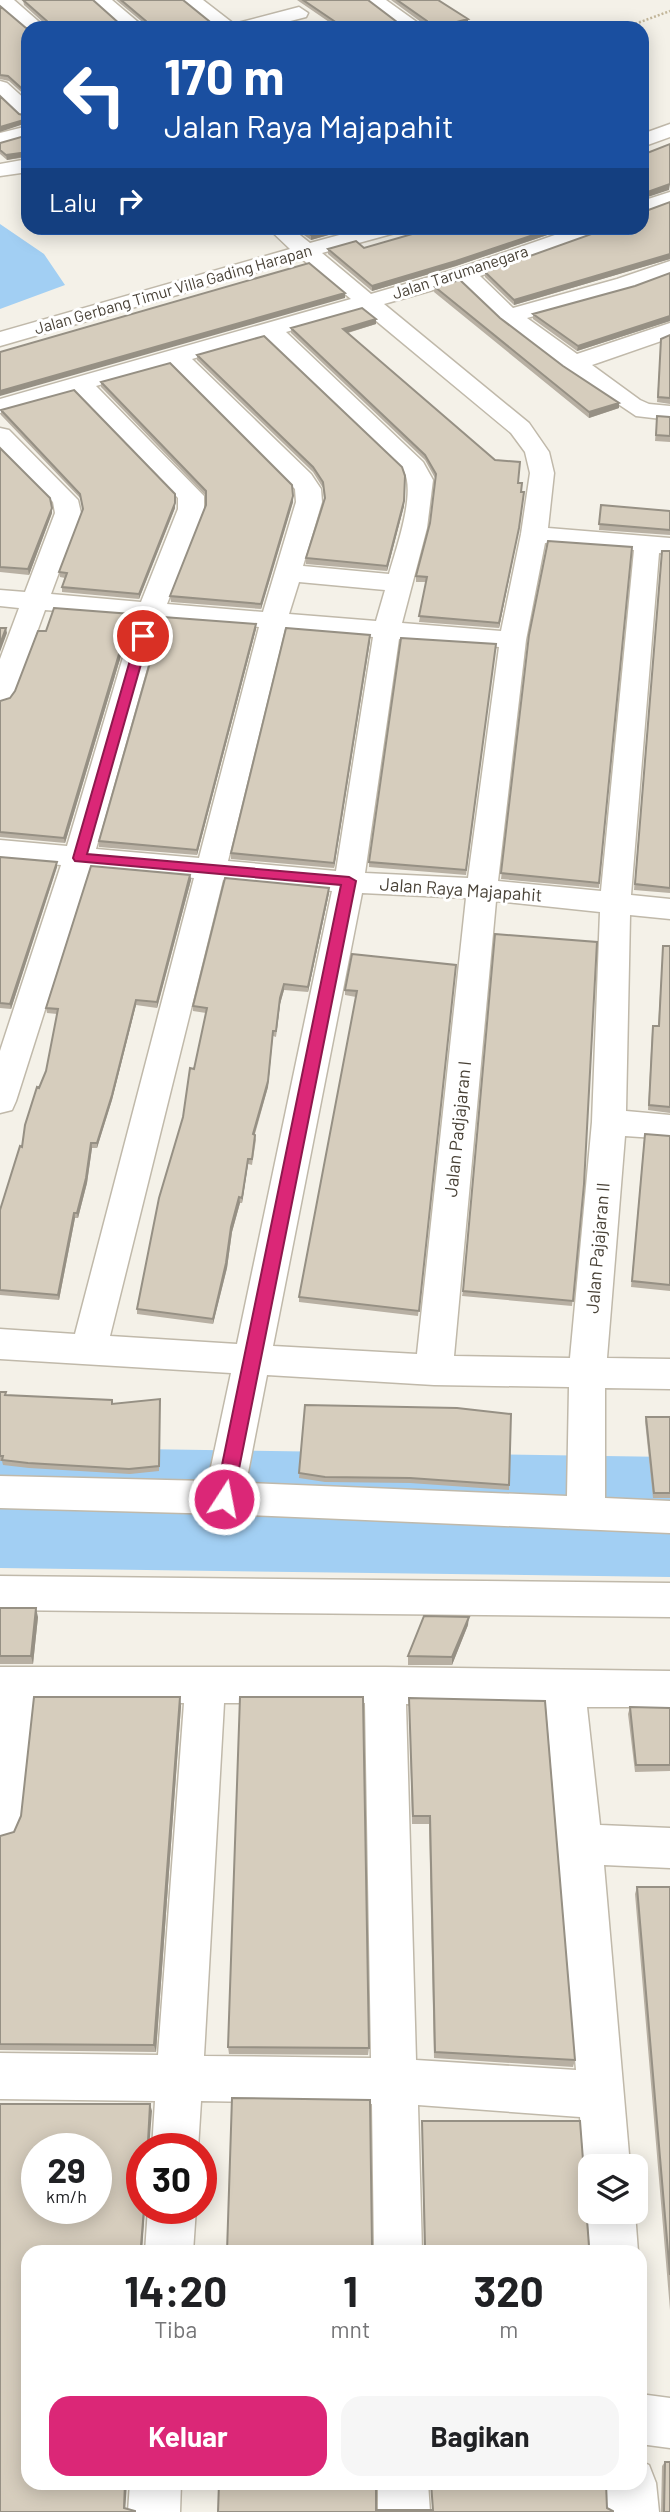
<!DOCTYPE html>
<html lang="id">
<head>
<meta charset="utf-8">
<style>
	:root { --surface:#fff; --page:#f6f6f6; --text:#202124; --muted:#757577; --accent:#db2777 }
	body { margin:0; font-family:Barlow,sans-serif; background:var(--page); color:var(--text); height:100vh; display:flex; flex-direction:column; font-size:26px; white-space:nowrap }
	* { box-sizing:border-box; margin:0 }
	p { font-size:23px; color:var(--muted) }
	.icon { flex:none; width:38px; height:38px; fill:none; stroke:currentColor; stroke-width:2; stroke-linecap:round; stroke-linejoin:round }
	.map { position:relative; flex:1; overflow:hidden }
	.sheet { position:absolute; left:21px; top:2245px; width:626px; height:245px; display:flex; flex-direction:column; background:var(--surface); border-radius:21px; box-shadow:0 4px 18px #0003 }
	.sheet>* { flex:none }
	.hud { position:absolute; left:21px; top:21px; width:628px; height:214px; border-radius:21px; box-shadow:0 4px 18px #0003; background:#1a4fa0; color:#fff; overflow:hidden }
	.tools { position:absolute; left:578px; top:2154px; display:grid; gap:14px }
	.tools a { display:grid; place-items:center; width:70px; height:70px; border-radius:14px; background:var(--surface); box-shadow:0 4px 18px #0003; font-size:35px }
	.speed { position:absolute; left:21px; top:2133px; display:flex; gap:14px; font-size:35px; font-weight:700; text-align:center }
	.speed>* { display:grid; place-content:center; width:91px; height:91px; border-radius:50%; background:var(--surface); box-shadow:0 4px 18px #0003; line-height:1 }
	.speed small { font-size:18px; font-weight:400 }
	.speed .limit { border:10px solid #d22; background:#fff; color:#111 }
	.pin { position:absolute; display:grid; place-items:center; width:60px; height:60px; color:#fff; margin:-30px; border:4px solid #fff; border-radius:50%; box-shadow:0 2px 7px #0007 }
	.me { position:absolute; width:77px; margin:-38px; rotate:11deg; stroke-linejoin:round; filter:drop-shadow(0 0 5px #0008) }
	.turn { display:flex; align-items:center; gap:24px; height:147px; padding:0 28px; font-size:32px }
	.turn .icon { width:91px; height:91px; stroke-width:2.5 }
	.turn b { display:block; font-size:49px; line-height:60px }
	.then { display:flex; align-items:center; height:66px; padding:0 28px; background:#0003; gap:14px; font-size:26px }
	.eta { display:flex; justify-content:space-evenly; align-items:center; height:119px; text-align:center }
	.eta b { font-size:42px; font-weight:700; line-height:49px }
	.action { display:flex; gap:14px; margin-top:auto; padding:14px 28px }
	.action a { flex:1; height:80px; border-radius:21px; background:var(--accent); color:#fff; font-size:28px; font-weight:700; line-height:80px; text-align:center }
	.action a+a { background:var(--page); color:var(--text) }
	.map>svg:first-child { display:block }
	.water { fill:#a2cff3 }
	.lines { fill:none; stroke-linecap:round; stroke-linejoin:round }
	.street-casing { stroke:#c0b9aa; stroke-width:3 }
	.path { stroke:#c2b69a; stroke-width:2.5; stroke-dasharray:2 2; stroke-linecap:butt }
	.street { fill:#fff; fill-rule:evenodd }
	.wall { fill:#b8b0a3 }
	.shaded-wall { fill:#969084 }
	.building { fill:#d6cdbd; stroke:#969084; stroke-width:2; fill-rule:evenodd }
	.route { fill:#db2777; stroke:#8e194d; stroke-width:2 }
	.labels { text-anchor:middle; stroke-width:6; stroke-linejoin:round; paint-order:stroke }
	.far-street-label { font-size:16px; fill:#484136; stroke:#fff }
	.street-label { font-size:18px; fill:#484136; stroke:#fff }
</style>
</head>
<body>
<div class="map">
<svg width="670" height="2512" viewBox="0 0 670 2512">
	<rect width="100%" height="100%" fill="#f4f1e8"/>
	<!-- water -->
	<path class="water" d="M0 224 44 254 65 285 0 309Z
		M0 1447 670 1457V1577L0 1568Z"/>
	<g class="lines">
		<!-- street casing -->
		<g class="street-casing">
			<path id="street" d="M0 0H14L46 28H28V31L0 7Z
				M91 0H112L145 28H123Z
				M182 0H203L234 24 299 7 308 13 306 17 263 28H216Z
				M365 0H386L425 28H402Z
				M0 81 7 83 28 102V119L21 117 0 98Z
				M670 124V137L642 147V134Z
				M28 126V138L0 145V133Z
				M28 159V172L0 176V164Z
				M670 192V205L642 215V201Z
				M268 228H291L310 243 365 228H397L395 233 322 253 371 294 457 269 575 228H604L602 233 480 276 513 308 617 279 670 261V275L633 289 527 318 577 354 670 323V338L592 365 640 400 649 404 670 406V420L636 416 569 371 563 369 560 364 501 321 461 282 384 304 529 423 549 452 554 473 548 528 670 538V554L659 553 631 895 670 899V919L630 915 626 1111 670 1115V1139L625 1136 607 1358 670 1359V1389L605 1388V1498L670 1501V1533L224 1514 0 1508V1476L208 1481 231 1373 0 1359V1329L75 1334 194 878 90 868 16 1101 12 1110 0 1113V1051L61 865 0 860V840L67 846 135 617 45 610 14 695 10 701 0 704V659L19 608 0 606V590L25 592 55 513 53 502 0 449V428L9 430 78 500 81 513 51 594 141 602 178 509V498L75 392 0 413V399L351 299 302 259 0 346V332L290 249ZM363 310 511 433 525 452 530 473 521 534 501 631 402 623 427 528 433 480 423 462 286 332ZM265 338 404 471C416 493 396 549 389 574L303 566 322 502 321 489 311 474 192 359ZM171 365 295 489 296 502 263 612 167 604 204 509V496L96 386ZM545 543 634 550 601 891 498 881 526 640ZM299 582 385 590 376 621 289 614ZM161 619 259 627 199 858 96 849ZM285 629 373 637 336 871 228 861ZM399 639 499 647 468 878 365 873ZM223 880 332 891 237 1344 110 1336ZM362 893 466 898 417 1354 273 1346ZM496 901 600 912 592 1122 570 1358 454 1356ZM267 1375 434 1385 569 1387 567 1496 246 1483Z
				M0 1576 670 1583V1617L0 1610Z
				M0 1667H385L670 1671V1707H587L600 1825 670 1828V1868L604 1865 630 2166H590V2181L584 2166 580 2117 418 2105 422 2252H374L372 2104 201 2101 198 2149H152L155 2101 0 2099V2053L158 2055 184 1703H34L21 1823 15 1837 0 1843ZM224 1703H365L371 2058 204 2056ZM406 1704 546 1707 576 2070 416 2060Z
				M590 2206V2212H635L638 2252H590L587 2212Z
				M148 2208H196L193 2252H145Z
				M640 2394 670 2398V2448L640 2444Z
				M640 2461 649 2465 656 2483 659 2512H607L606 2483H640Z
				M130 2483H181L180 2512H128Z
				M378 2483H428L430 2512H378Z"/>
		</g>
		<!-- path -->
		<path class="path" d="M624 28 670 11"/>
		<!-- street -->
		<use href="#street" class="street"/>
	</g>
	<!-- wall -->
	<path class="wall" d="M23 0 121 25H146L116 0H183L214 25 46 26V25L24 5Z
		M297 0H368L401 25H425L391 0H438L468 24 452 28 332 24Z
		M0 6 26 28H28V98L9 81 0 79Z
		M28 135V157L7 160 0 154V143Z
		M670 202V259L514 305 485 277V272L603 230 643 212Z
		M294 228H339V232L311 240Z
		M433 228H568L456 266 372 291 328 254V249L364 248Z
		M670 273V321L577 351 533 319V314L635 286Z
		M435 287 500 318 563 366 619 403V408L589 418 434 292Z
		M376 324 348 333 518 483 521 492 518 534 499 628 419 622 426 582H416V576L430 523 435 478 425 460 291 333V328Z
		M670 335V404L657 402 661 339Z
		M197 355 405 476 404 506 387 571 306 564V558L324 499 323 488 313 472 197 360Z
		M101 382 293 502 261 609 171 602 170 596 206 505V496L101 387Z
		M1 410 175 508 139 599 62 592V587L65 578 60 577 59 572 83 510 81 499 1 415Z
		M657 416 670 417V442L655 441Z
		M0 448 52 513 29 575 0 572Z
		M601 505 670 511V535L599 530Z
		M632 547 599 888 501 879 529 635Z
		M662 551H670V893L634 890Z
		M132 619 65 843 0 837V701L10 698 15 691 46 631Z
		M256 624V629L197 855 99 847V841Z
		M370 635 334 868 231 859V853Z
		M496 644 466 875 369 867V862Z
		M0 857 57 862V867L11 1009 0 1008Z
		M190 875 191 880 157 1008 136 1005 112 1100 97 1148H92L87 1183 78 1218H75L59 1300 0 1295V1210L22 1147 46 1071 57 1014 47 1013 46 1008Z
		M329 893 308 992 284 990 280 1004 276 1037 273 1036 268 1087 255 1134 256 1140 252 1165 248 1164 242 1203H240L232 1232 227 1268 213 1324 137 1314V1309L194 1069 206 1013 193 1011V1006Z
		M663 946H670V1113L648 1110 652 1032 653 1026H658Z
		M456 965 418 1316 299 1302V1297L356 997 345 995V990Z
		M670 1136V1291L631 1287 644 1140Z
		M584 1184 572 1306 462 1296 463 1291Z
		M0 1392H6V1395L112 1400 113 1404H160L159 1471 130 1474 29 1468 3 1465 2 1461H0Z
		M305 1405 509 1485V1490L410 1483 325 1482 299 1478Z
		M646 1417H670V1498H653L645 1421Z
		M0 1608 38 1617 33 1664H0Z
		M468 1625 452 1665H408V1656Z
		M409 1698 575 2060 573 2067 434 2058 429 1824H412Z
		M181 1706 156 2052 0 2050V1836L14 1832Z
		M630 1707 670 1708V1771L635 1772 628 1714Z
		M637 1887H670V2310L635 1894Z
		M228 2047 369 2048 368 2055 229 2054Z
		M422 2121 583 2160 590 2204 586 2209 589 2246 227 2252 372 2246 374 2249H423L424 2247Z
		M665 2462 670 2512H661L662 2466Z"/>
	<!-- shaded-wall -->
	<path class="shaded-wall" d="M468 19V24L452 28H434Z
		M27 119V123L0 132V127Z
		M27 151 28 156 7 160 6 155Z
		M670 184 669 190 642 199V194Z
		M339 228V232L311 240V235Z
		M554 228H568L456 266 372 291V286Z
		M670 254V259L514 305V300Z
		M345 293V298L0 396V391Z
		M670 316V321L577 351 578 346Z
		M376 319V324L343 334V329Z
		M619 403V408L589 418V412Z
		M524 492 518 534 499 628V623Z
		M175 494V508L139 599V594Z
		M293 496V502L261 609V604Z
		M404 501V506L387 571V566Z
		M52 508V513L29 575 28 569Z
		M131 614 132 619 65 843 64 838Z
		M256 624V629L197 855V850Z
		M6 628 7 633 0 652V644Z
		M370 635V641L334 868V863Z
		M57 862V867L11 1009 10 1004Z
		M190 875 191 880 157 1008V1002Z
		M329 888V893L308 992V987Z
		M284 984V990L280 1004 276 1037 280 998Z
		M136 1000V1005L112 1100 97 1148V1143Z
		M273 1031 268 1087 253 1139V1134Z
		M91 1143 92 1148 87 1183 78 1218 77 1213Z
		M248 1159V1164L242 1203V1198Z
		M239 1197 240 1203 232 1232 227 1268 213 1324V1319L231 1227Z
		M74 1213 75 1218 59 1300 58 1295Z
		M36 1608 38 1617 33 1664 31 1656Z
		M469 1617 468 1625 452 1665V1657Z
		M180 1697 181 1706 156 2052 154 2045Z
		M150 2104 152 2111 149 2149 148 2142Z
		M144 2208H145L142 2252 141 2246Z
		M125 2483H127L125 2512 124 2508Z"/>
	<!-- building -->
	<path class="building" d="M23 0H93L121 25H147L146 21 121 0H183L214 25 227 26 230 28H28L46 26 47 21Z
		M303 0H368L401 25H427V21L397 0H438L468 19 434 28H317L337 23Z
		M0 6 26 28H28V94L8 76 0 75Z
		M0 96 19 114 28 116V119H27L0 127Z
		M28 135V152L6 155 0 150V143Z
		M670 144V184L642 194V155Z
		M670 202V254L514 300 485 272 603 230 605 228H642V211L643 212Z
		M300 228H339L311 235Z
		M433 228H554L456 261 372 286 328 249 356 241 364 248Z
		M309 263 345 293 0 391V352Z
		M670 273V316L578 346 533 314 635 286Z
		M460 280 500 318 563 366 619 403 589 412 435 287Z
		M362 308 376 319 343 329 495 460 520 462 518 483H522L521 492H524L519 528 499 623 419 616 427 577 416 576 430 523 436 474 425 455 291 328Z
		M670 335V398L658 397 661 339Z
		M264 336 402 467 405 476 404 501 387 566 306 558 325 498 323 482 313 467 197 355Z
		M170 363 292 485 293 496 261 604 170 596 206 505V491L101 382Z
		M74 390 175 494V503L139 594 62 587 67 573 59 572 83 509 80 494 1 410Z
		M657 416 670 417V436L656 435Z
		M0 448 50 498 52 508 28 569 0 567Z
		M601 505 670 511V530L599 524Z
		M548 541 632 547 599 883 501 873 529 635Z
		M662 551H670V888L635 884Z
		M54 608 131 614 64 838 0 832V701L10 698 15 691 38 631H46Z
		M163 617 256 624 197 850 99 841Z
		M0 628H6L0 644Z
		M286 628 370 635 334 863 231 853Z
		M401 638 496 644 466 870 369 862Z
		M0 857 57 862 10 1004 0 1003Z
		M91 866 190 875 157 1002 136 1000 112 1095 97 1143H91L86 1178 77 1213H74L58 1295 0 1290V1210L20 1146 22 1147 25 1125 37 1087 39 1088 46 1071 58 1009 46 1008Z
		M225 878 329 888 308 987 284 984 280 998 276 1031H273L268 1081 253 1134 255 1135 252 1159H248L242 1198 239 1197 231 1227 226 1263 213 1319 137 1309 159 1198 183 1117 190 1068 194 1069 207 1008 193 1006Z
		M495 934 597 942 584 1184 573 1301 463 1291Z
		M663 946H670V1107L649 1105 653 1026H659Z
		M352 954 456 965 419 1311 299 1297 357 991 345 990Z
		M645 1134 670 1136V1285L632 1281Z
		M0 1392H6L5 1395 112 1400V1404L160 1399 159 1466 129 1469 28 1463 2 1460 3 1456H0Z
		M305 1405 457 1408 511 1414 509 1485 410 1478 325 1477 299 1473Z
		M646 1417H670V1493H654Z
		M0 1608H36L31 1656H0Z
		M424 1616 469 1617 452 1657 408 1656Z
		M34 1697H180L154 2045 0 2044V1836L14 1832 21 1816Z
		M240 1697H363L369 2048 228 2047Z
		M409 1698 545 1701 575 2060 435 2052 430 1816H413Z
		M630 1707 670 1708V1765H636Z
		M637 1887H670V2275Z
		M232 2098 370 2100 372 2246 374 2249H423L425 2246 422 2121H580L583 2160 590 2175V2201L586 2206 589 2246 596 2249V2252H227Z
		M0 2104H150L148 2142 155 2145 154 2149H142V2208H144L141 2246 149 2249V2252H28V2483H125L124 2508 135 2511V2512H0ZM37 2149H96V2208H37Z
		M665 2462H670V2512H664Z
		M219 2483H376V2510H433L431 2483H606L607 2508 613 2511V2512H218Z"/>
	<!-- route -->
	<path class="route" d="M143 633 149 636 87 854 349 877 356 881 233 1499 230 1504 224 1506 218 1504 215 1499 341 885 75 861 73 858 137 636Z"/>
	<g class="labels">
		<!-- far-street labels -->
		<g class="far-street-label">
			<text transform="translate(460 272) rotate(-18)" y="6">Jalan Tarumanegara</text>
			<text transform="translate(173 289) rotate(-16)" y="6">Jalan Gerbang Timur Villa Gading Harapan</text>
		</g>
		<!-- street labels -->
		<g class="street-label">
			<text transform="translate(461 890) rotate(4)" y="6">Jalan Raya Majapahit</text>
			<text transform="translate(458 1129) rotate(-84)" y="6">Jalan Padjajaran I</text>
			<text transform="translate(598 1248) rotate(-85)" y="6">Jalan Pajajaran II</text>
		</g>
	</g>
</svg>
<div class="tools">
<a><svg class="icon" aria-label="layers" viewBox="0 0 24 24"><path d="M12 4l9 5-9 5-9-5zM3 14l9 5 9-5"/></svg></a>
</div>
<div class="speed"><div>29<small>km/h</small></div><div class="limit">30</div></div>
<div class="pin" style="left:143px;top:636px;background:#d93025"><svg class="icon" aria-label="arrive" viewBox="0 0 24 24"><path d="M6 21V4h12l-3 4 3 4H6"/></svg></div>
<svg class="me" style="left:224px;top:1499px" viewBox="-20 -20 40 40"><circle r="17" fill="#db2777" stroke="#fff" stroke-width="3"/><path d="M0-11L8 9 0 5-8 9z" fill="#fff"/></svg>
<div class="hud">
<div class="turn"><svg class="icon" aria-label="left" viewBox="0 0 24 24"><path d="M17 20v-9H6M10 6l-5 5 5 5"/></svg><div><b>170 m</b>Jalan Raya Majapahit</div></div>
<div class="then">Lalu<svg class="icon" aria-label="right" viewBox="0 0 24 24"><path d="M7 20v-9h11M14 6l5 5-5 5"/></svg></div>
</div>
<section class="sheet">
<div class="eta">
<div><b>14:20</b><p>Tiba</p></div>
<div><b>1</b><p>mnt</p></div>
<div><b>320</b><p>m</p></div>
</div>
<div class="action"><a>Keluar</a><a>Bagikan</a></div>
</section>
</div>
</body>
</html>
